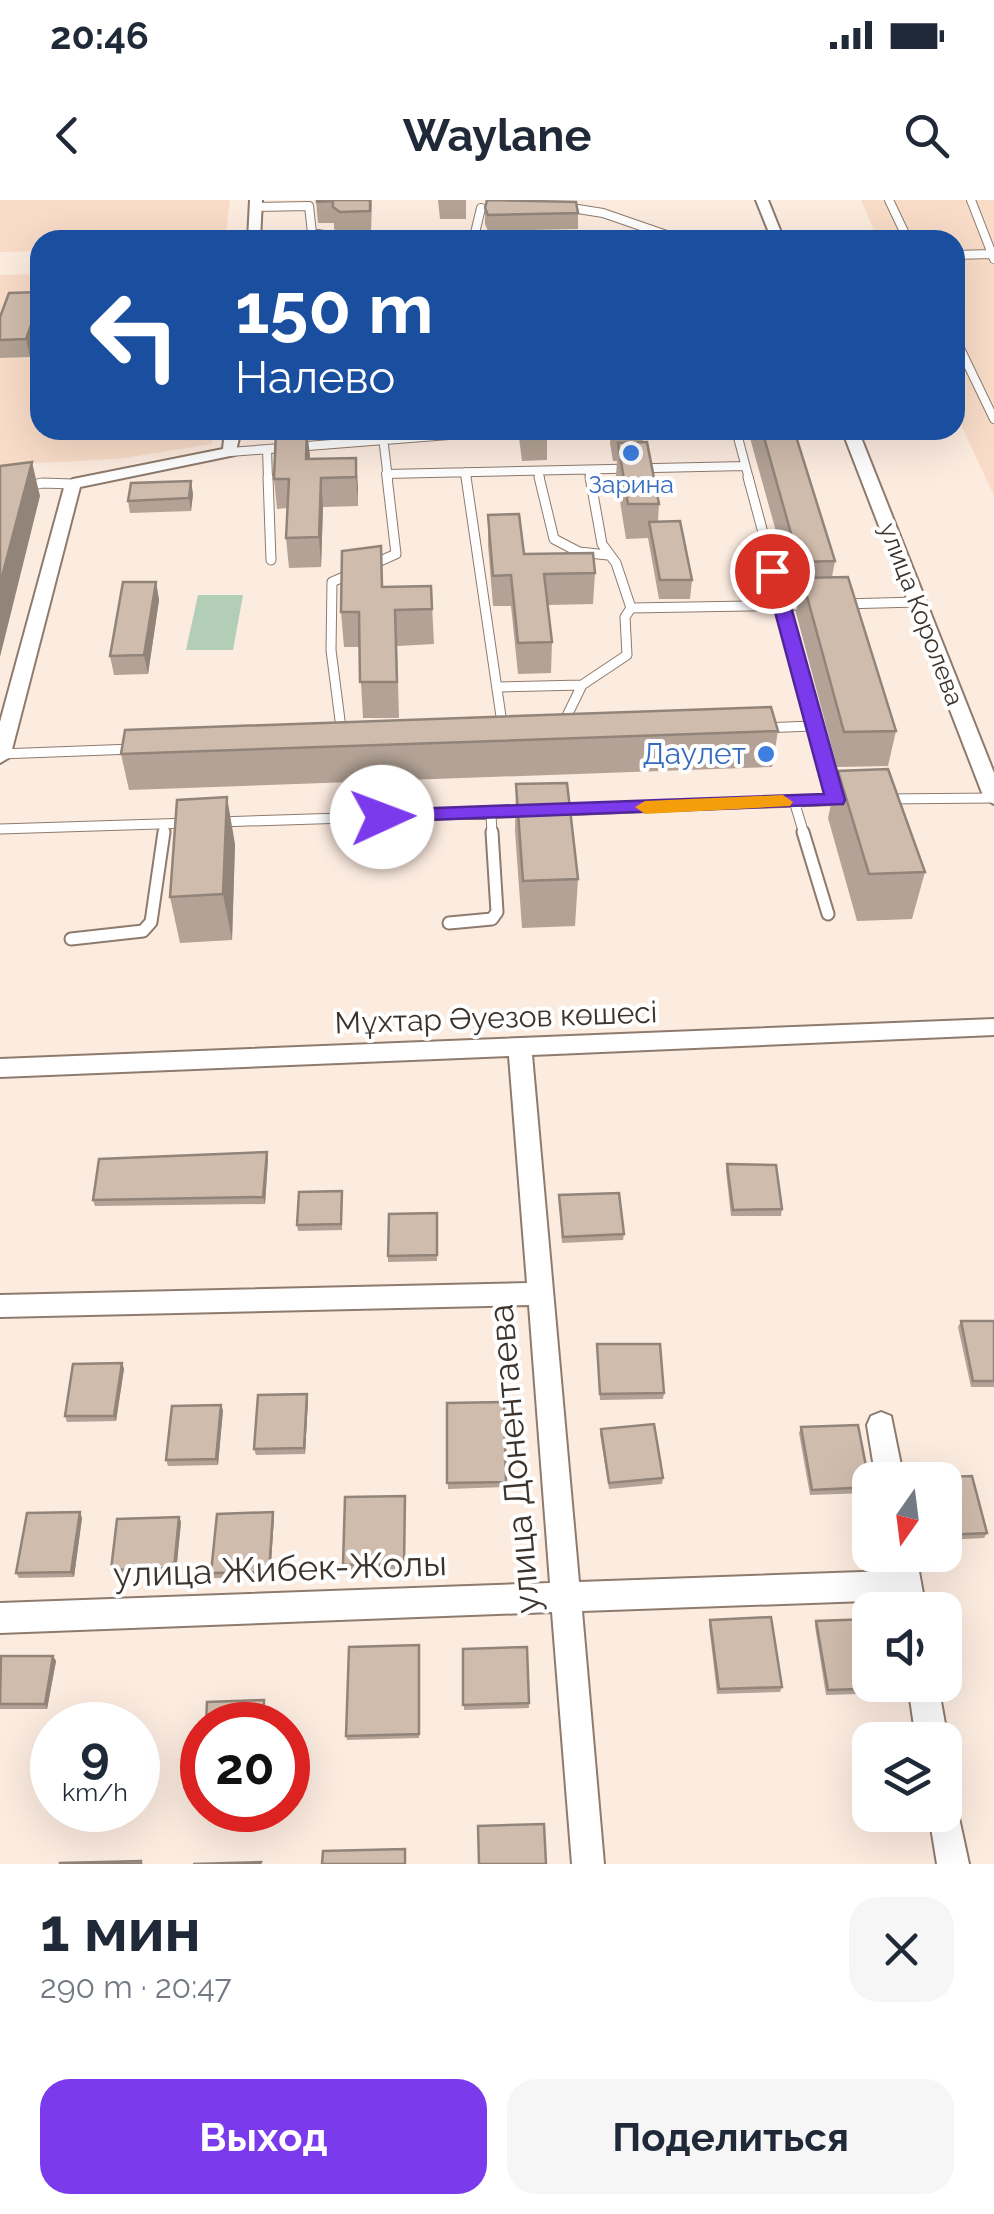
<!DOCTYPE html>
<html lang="ru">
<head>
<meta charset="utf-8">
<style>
	:root { --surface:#fff; --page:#f6f6f7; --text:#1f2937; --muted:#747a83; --accent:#7c3aed }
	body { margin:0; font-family:Raleway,sans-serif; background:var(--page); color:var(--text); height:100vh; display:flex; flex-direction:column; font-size:38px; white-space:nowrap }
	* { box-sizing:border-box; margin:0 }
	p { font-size:32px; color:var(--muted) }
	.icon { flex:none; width:55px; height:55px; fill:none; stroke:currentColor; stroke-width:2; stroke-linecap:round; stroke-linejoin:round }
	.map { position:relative; height:1664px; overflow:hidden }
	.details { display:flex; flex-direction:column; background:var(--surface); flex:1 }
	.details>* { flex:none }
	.hud { position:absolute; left:30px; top:30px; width:935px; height:210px; border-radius:30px; box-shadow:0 10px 40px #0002; background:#1a4fa0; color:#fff; overflow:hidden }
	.needle { width:65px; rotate:194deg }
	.tools { position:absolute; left:852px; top:1262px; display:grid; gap:20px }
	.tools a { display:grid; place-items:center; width:110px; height:110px; border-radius:20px; background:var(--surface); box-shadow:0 10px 40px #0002; font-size:50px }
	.speed { position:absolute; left:30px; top:1502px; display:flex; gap:20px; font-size:50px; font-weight:700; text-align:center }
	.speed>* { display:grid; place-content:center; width:130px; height:130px; border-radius:50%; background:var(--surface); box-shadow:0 10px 40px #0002; line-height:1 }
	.speed small { font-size:25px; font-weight:400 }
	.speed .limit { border:15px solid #d22; background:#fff; color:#111 }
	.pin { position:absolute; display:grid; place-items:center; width:85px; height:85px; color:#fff; margin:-42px; border:5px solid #fff; border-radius:50%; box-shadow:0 2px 10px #0007 }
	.me { position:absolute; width:110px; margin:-55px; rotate:88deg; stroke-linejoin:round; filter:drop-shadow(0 0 8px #0008) }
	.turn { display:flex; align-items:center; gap:35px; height:210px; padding:0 40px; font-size:45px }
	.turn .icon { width:130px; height:130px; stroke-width:2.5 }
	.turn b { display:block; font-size:70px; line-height:85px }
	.round { display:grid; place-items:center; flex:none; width:105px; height:105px; border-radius:30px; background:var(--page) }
	.head { display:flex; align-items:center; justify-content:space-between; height:170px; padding:0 40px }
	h1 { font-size:60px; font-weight:700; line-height:75px }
	.cta { display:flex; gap:20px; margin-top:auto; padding:20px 40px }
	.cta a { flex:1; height:115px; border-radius:30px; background:var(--accent); color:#fff; font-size:40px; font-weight:700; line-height:115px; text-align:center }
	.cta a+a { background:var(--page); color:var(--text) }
	.status { display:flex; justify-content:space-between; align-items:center; height:70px; padding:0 50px; background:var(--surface); direction:ltr }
	.status svg { height:28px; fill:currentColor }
	header { display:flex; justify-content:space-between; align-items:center; height:130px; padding:0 40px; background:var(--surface); font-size:45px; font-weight:700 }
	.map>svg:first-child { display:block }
	.built { fill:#f8dcc8 }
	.green { fill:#b2ceb7 }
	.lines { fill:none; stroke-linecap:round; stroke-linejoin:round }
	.service-far2-casing { stroke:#8e7b6d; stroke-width:10 }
	.service-far1-casing { stroke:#8e7b6d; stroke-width:11 }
	.service-casing { stroke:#8e7b6d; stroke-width:15 }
	.minor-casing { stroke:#8e7b6d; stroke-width:4 }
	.service-far2 { stroke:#fff; stroke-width:8 }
	.service-far1 { stroke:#fff; stroke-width:9 }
	.service { stroke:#fff; stroke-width:11 }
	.minor { fill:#fff; fill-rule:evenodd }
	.wall { fill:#b3a295 }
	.shaded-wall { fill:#928479 }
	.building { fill:#d0bcad; stroke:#928479; stroke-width:2.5 }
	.route { fill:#7c3aed; stroke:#51269a; stroke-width:2.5 }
	.slow { fill:#f59e0b }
	.shop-dot { fill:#3f7fe0; stroke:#fff; stroke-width:4 }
	.labels { text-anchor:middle; stroke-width:8; stroke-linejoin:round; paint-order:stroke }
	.far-shop-label { font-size:25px; fill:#366cbe; stroke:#fff }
	.far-street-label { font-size:25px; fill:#3c332d; stroke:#fff }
	.shop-label { font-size:30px; fill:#366cbe; stroke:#fff; text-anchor:end }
	.street-label { font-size:30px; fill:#3c332d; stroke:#fff }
	.near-street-label { font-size:35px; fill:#3c332d; stroke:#fff }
</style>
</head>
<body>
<div class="status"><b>20:46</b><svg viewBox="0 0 49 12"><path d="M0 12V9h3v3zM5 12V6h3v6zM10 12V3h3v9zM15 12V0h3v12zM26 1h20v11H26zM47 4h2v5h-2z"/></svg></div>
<header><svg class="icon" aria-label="back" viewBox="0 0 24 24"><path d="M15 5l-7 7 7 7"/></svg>Waylane<svg class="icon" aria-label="search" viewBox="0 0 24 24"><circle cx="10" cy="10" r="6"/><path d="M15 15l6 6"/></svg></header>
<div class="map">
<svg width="994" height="1664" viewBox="0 0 994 1664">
	<rect width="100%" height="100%" fill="#fcebdf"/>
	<!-- built -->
	<path class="built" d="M0 0H230L225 40H40V51L0 52Z
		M861 0H994V296L955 212V40H878Z
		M40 74V230H214L212 244 118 259 0 265V75Z"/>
	<!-- green -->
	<path class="green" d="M198 395H243L233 450H186Z"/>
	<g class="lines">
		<!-- service-far2 casing -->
		<g class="service-far2-casing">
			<path id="service-far2" d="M889 0 908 40
				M971 0 994 59
				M256 7 309 6 312 33 335 37
				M565 7 603 13 681 40
				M481 8 475 33 486 39 667 35
				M955 55 992 54
				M955 138 994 219
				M736 230 749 279
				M383 237 388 279
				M267 249 268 279
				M230 252 513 230
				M589 270 591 279
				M538 271 540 279
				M465 272 466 279
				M386 274 745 266"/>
		</g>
		<!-- service-far1 casing -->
		<g class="service-far1-casing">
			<path id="service-far1" d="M268 277 271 360
				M466 277 503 530
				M539 277 554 339 579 352 608 355
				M748 277 835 600
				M0 293 42 283 73 284
				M842 404 917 402
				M631 408 808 405
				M497 487 582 485
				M562 526 582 485 627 455 625 417 631 408 616 363 602 344 590 277
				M761 528 812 526
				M342 536 331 450 332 382 396 354 387 277
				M0 554 133 549
				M883 599 994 598
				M794 601 804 634
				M558 611 845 600
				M491 614 492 634
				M219 622 530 612
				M0 629 190 623
				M164 634 165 624"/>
		</g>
		<!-- service casing -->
		<g class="service-casing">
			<path id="service" d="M803 632 828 714
				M449 723 492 719 497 712 492 632
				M71 739 143 731 151 722 164 632"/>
		</g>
		<!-- minor casing -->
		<g class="minor-casing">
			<path id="minor" d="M250 0H262L260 40H248Z
				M756 0H768L784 40H772Z
				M225 230H241L235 255 80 287 10 557 0 563V522L65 284 73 279 223 249Z
				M842 230H858L994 573V604L984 598Z
				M994 819V835L532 855 579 1382 890 1371 888 1355H916L926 1410H896L895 1400 582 1411 604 1664H572L552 1412 0 1433V1403L550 1383 529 1105 0 1117V1095L527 1083 509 856 0 877V859Z
				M881 1212 891 1216 904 1280H876L867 1225 871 1216Z
				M908 1485H938L948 1540 945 1546V1540H916Z
				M945 1599 956 1604 969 1664H937L929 1615H945Z"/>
		</g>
		<!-- service-far2 -->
		<use href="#service-far2" class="service-far2"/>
		<!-- service-far1 -->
		<use href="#service-far1" class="service-far1"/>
		<!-- service -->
		<use href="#service" class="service"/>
		<!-- minor -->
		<use href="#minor" class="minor"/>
	</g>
	<!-- wall -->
	<path class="wall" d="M316 0H372L371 33 342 34 334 29V23H318Z
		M438 0H466V19H440Z
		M485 8 578 13V29L488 31 485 24Z
		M40 92 30 157 0 158V117Z
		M518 230H547V260L522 261Z
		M611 230H644L643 242 659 304 658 322 692 380 690 399H659L648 338 626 339 616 276 617 261H613L610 243Z
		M751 230H794L835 361 832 377 896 531 888 566 837 567 796 413 799 396H794L750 238Z
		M356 258 358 306 323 307 321 367 289 368 286 338 287 308 277 309 274 279 310 259Z
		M193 294 191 311 130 313 128 301Z
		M488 315 524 354 595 373 593 404 548 405 552 442 551 473 518 474 511 406H493L488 345Z
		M156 382 159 400 148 474 114 475 110 456Z
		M431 386 434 444 397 446 399 518H363L359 447H344L341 412 383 387Z
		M778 531 772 567 129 590 121 554Z
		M838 571 925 672 912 719 857 721 828 618Z
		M516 584 578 679 575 726 522 728 515 631Z
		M235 644 232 740 180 743 170 697Z
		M267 952 268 959 265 1004 95 1006 93 1000Z
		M727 964 782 1009 781 1016H731L726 971Z
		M342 991V1030L298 1031 297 1025Z
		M559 995 624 1034 623 1040 562 1043Z
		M437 1013V1061L388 1062V1056Z
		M961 1121H994V1187H971L958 1127Z
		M597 1144 664 1193 663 1199 600 1200Z
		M122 1163 124 1169 116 1221 67 1222 65 1216Z
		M308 1200 305 1254 256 1255 254 1249Z
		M504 1202 506 1287 448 1289 447 1203Z
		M223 1210 218 1265 168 1266 166 1260Z
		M801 1227 870 1283 869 1293 810 1295 799 1233Z
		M601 1229 663 1278 662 1284 609 1289 600 1234Z
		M972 1276 987 1333 984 1338 945 1340V1280H918L919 1278Z
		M405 1301V1369L344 1371 343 1365Z
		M273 1312 274 1318 270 1377 213 1378 211 1373Z
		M179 1317 181 1322 176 1373 113 1375 111 1370Z
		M82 1318 74 1377 19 1378 16 1373Z
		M710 1420 782 1487 780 1492 717 1494 709 1425Z
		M816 1421 891 1488 889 1493 826 1495 815 1426Z
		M419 1445V1538L347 1540 346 1536Z
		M527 1447 529 1508 464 1510 463 1449Z
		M53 1456 56 1461 47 1509H0V1462Z"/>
	<!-- shaded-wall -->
	<path class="shaded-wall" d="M40 100V129L30 157 26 139Z
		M307 230 310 256 308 289 306 259Z
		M356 258 358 287V306L356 277Z
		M32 262 40 296 0 457V384Z
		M321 278 323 307 321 367 319 337Z
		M191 281 193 294 191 311 189 298Z
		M156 382 159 400 148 474 144 455Z
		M227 597 235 644 232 740 223 694Z
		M267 952 268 959 265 1004 263 997Z
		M122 1163 124 1169 116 1221 114 1216Z
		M307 1194 308 1200 305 1254 304 1248Z
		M221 1205 223 1210 218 1265 216 1259Z
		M80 1312 82 1318 74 1377 71 1372Z
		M273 1312 274 1318 270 1377 269 1372Z
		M179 1317 181 1322 176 1373 174 1368Z
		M53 1456 56 1461 47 1509 45 1504Z"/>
	<!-- building -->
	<path class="building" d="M317 0H370V11L340 12 333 7V1L317 2Z
		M487 0 576 2 578 13 488 15 485 8Z
		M40 92V100L26 139 0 140V117L9 93Z
		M276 230H307L306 259 356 258V277L321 278 319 337 286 338 289 279H274Z
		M762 230H794L835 361 799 362Z
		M647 242 659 304H628L618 243Z
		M32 262 0 384V266Z
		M191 281 189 298 128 301 131 283Z
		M519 314 524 354 593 353 595 373 544 374 552 442 518 443 511 375 493 376 488 315Z
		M680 321 692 380H660L649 322Z
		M381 346 382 387 431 386 432 409 395 410 397 482H360L359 412H341L342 351Z
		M848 377 896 531 844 532 802 378Z
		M123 382H156L144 455 110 456Z
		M771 507 778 531 121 554 125 530Z
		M888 569 925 672 869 674 838 571Z
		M567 583 578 679 523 681 516 584Z
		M227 597 223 694 170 697 177 600Z
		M267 952 263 997 93 1000 99 959Z
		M727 964 776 965 782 1009 733 1010Z
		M342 991 341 1024 297 1025 299 992Z
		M619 993 624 1034 563 1037 559 995Z
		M437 1013V1055L388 1056 389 1014Z
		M961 1121H994V1181H973Z
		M597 1144H660L664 1193 600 1194Z
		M122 1163 114 1216H65L73 1164Z
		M307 1194 304 1248 254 1249 258 1195Z
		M504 1202 506 1282 447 1283V1203Z
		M221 1205 216 1259 166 1260 172 1206Z
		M654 1224 663 1278 609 1283 601 1229Z
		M858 1225 870 1287 812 1290 801 1227Z
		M972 1276 987 1333 945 1335V1280H919V1278Z
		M405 1296 404 1364 343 1365 345 1297Z
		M80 1312 71 1372 16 1373 27 1313Z
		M273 1312 269 1372 211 1373 217 1314Z
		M179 1317 174 1368 111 1370 117 1319Z
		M771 1417 782 1487 719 1489 710 1420Z
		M870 1419V1485H891V1488L828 1490 816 1421Z
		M419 1445V1534L346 1536 349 1447Z
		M527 1447 529 1503 463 1505V1449Z
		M1 1456H53L45 1504H0Z
		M264 1500 263 1525H206L207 1502Z
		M544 1624 546 1664H479L478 1626Z
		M405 1649V1664H322L323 1651Z
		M141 1661V1664H60V1663Z
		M261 1662 260 1664H193Z"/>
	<!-- route -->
	<path class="route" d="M772 366 781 371 845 600 843 604 375 622 372 617 382 610 824 594 764 371Z"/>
	<!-- slow -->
	<path class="slow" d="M783 595 793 602 790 606 645 614 635 607 645 601Z"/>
	<!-- markers -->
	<g class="shop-dot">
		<circle cx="631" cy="253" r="10"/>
		<circle cx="766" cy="554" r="10"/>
	</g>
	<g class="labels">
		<!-- far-shop labels -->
		<g class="far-shop-label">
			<text x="631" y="293">Зарина</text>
		</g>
		<!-- far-street labels -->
		<g class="far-street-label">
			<text transform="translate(922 414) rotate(69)" y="9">улица Королева</text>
		</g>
		<!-- shop labels -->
		<g class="shop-label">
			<text x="746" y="564">Даулет</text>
		</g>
		<!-- street labels -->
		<g class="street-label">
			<text transform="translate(496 818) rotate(-2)" y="10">Мұхтар Әуезов көшесі</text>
		</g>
		<!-- near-street labels -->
		<g class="near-street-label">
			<text transform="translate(514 1259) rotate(-95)" y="12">улица Донентаева</text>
			<text transform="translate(280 1369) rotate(-2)" y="12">улица Жибек-Жолы</text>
		</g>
	</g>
</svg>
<div class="tools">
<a><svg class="needle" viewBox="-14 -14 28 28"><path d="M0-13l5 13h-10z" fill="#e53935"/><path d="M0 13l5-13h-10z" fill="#747a83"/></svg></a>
<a><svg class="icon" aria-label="sound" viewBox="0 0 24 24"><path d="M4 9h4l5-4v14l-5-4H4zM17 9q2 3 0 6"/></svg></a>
<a><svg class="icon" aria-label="layers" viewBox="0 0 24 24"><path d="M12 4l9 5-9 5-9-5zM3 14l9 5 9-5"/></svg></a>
</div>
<div class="speed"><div>9<small>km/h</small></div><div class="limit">20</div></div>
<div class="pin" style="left:772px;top:371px;background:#d93025"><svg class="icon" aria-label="arrive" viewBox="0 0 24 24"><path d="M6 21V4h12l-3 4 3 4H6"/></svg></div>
<svg class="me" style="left:382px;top:617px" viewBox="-20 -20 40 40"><circle r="19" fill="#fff"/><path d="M0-13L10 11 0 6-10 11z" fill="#7c3aed"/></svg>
<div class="hud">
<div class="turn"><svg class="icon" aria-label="left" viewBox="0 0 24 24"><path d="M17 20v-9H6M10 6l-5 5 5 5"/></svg><div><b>150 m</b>Налево</div></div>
</div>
</div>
<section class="details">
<div class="head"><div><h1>1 мин</h1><p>290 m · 20:47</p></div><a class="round"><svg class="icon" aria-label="close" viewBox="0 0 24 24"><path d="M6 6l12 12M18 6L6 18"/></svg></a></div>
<div class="cta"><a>Выход</a><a>Поделиться</a></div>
</section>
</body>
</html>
